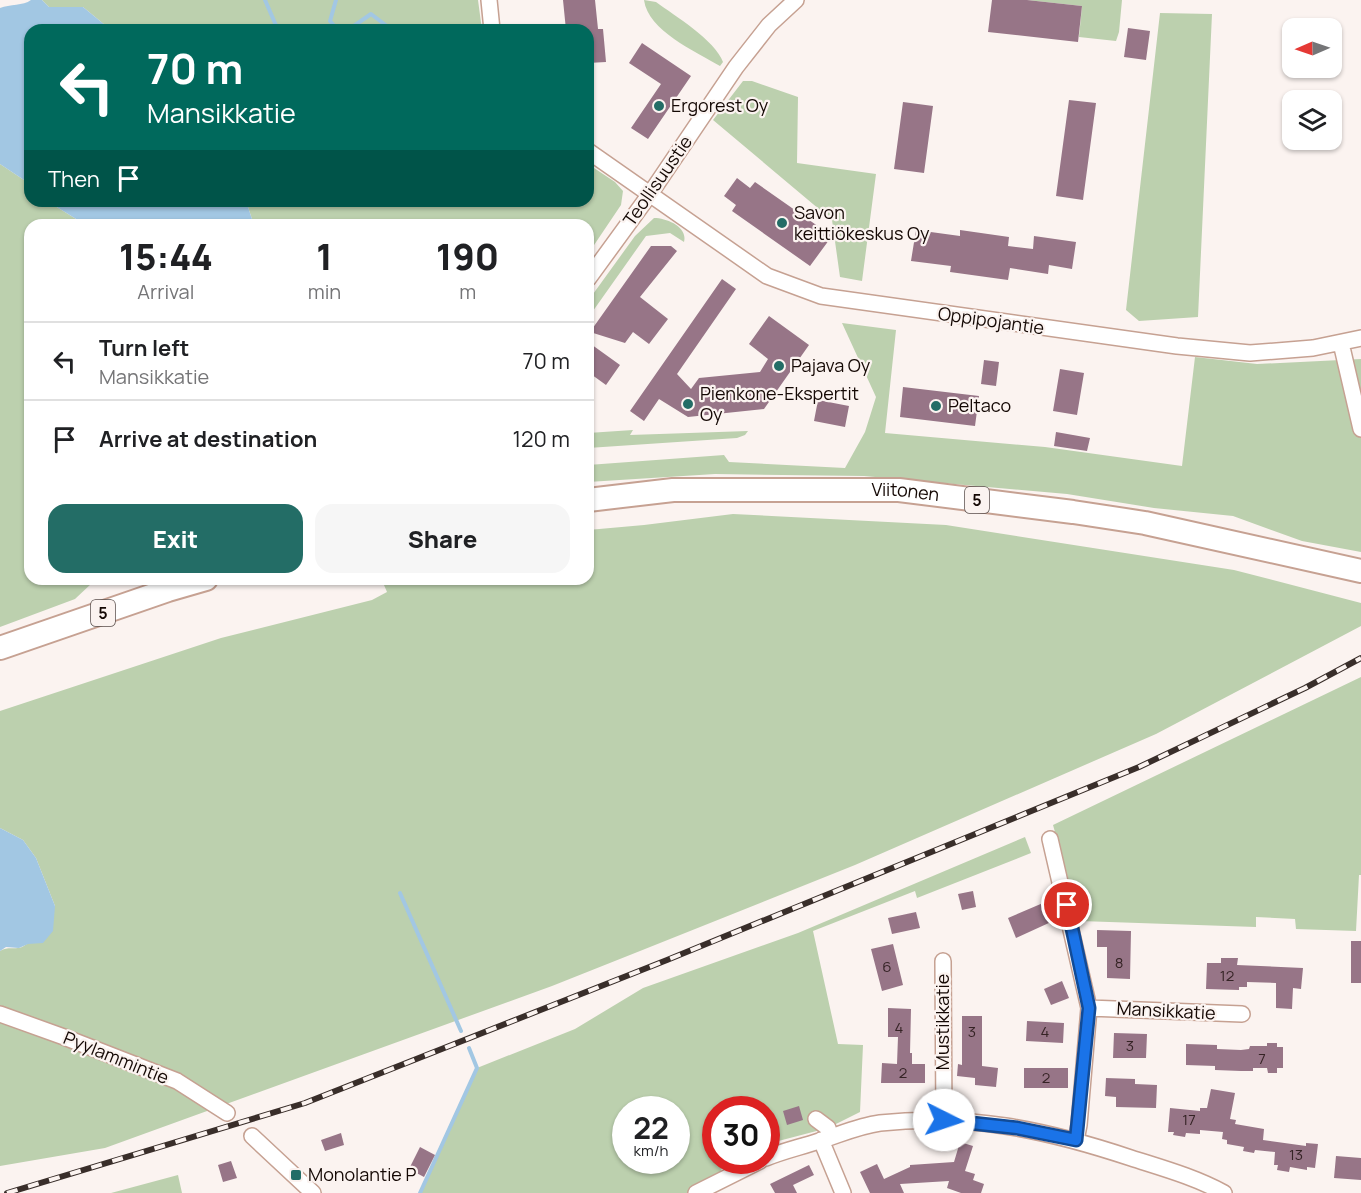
<!DOCTYPE html>
<html lang="en">
<head>
<meta charset="utf-8">
<style>
	:root { --surface:#fff; --page:#f6f6f6; --text:#202124; --muted:#757577; --line:#e0e0e0; --accent:#236d66 }
	body { margin:0; font-family:Manrope,sans-serif; background:var(--page); color:var(--text); height:100vh; display:flex; flex-direction:column; font-size:22px; white-space:nowrap }
	* { box-sizing:border-box; margin:0 }
	p { font-size:20px; color:var(--muted) }
	.icon { flex:none; width:33px; height:33px; fill:none; stroke:currentColor; stroke-width:2; stroke-linecap:round; stroke-linejoin:round }
	.map { position:relative; flex:1; overflow:hidden }
	.side { position:absolute; left:24px; top:219px; width:570px; height:366px; display:flex; flex-direction:column; background:var(--surface); border-radius:18px; box-shadow:0 2px 4px #0004 }
	.side>* { flex:none }
	.top-card { position:absolute; left:24px; top:24px; width:570px; height:183px; border-radius:18px; box-shadow:0 2px 4px #0004; background:#00695c; color:#fff; overflow:hidden }
	.needle { width:39px; rotate:268deg }
	.controls { position:absolute; left:1282px; top:18px; display:grid; gap:12px }
	.controls a { display:grid; place-items:center; width:60px; height:60px; border-radius:12px; background:var(--surface); box-shadow:0 2px 4px #0004; font-size:30px }
	.speed { position:absolute; left:612px; top:1096px; display:flex; gap:12px; font-size:30px; font-weight:700; text-align:center }
	.speed>* { display:grid; place-content:center; width:78px; height:78px; border-radius:50%; background:var(--surface); box-shadow:0 2px 4px #0004; line-height:1 }
	.speed small { font-size:15px; font-weight:400 }
	.speed .limit { border:9px solid #d22; background:#fff; color:#111 }
	.pin { position:absolute; display:grid; place-items:center; width:51px; height:51px; color:#fff; margin:-26px; border:3px solid #fff; border-radius:50%; box-shadow:0 2px 6px #0007 }
	.me { position:absolute; width:66px; margin:-33px; rotate:94deg; stroke-linejoin:round; filter:drop-shadow(0 0 4px #0008) }
	.turn { display:flex; align-items:center; gap:21px; height:126px; padding:0 24px; font-size:27px }
	.turn .icon { width:78px; height:78px; stroke-width:2.5 }
	.turn b { display:block; font-size:42px; line-height:51px }
	.then { display:flex; align-items:center; height:57px; padding:0 24px; background:#0003; gap:12px; font-size:22px }
	.eta { display:flex; justify-content:space-evenly; align-items:center; height:102px; text-align:center }
	.eta b { font-size:36px; font-weight:800; line-height:42px }
	.button { display:flex; gap:12px; margin-top:auto; padding:12px 24px }
	.button a { flex:1; height:69px; border-radius:18px; background:var(--accent); color:#fff; font-size:24px; font-weight:800; line-height:69px; text-align:center }
	.button a+a { background:var(--page); color:var(--text) }
	ul { padding:0; list-style:none }
	li { display:flex; align-items:center; gap:18px; height:78px; padding:0 24px; border-top:2px solid var(--line) }
	li div { flex:1 }
	li b { display:block; font-size:22px }
	li em { font-style:normal }
	.map>svg:first-child { display:block }
	.green { fill:#bcd0ae; fill-rule:evenodd }
	.water { fill:#a2c7e3 }
	.lines { fill:none; stroke-linecap:round; stroke-linejoin:round }
	.stream { stroke:#a2c7e3; stroke-width:4 }
	.building { fill:#977587 }
	.minor-casing { stroke:#c6a192; stroke-width:18 }
	.highway-casing { stroke:#c6a192; stroke-width:26 }
	.minor { stroke:#fff; stroke-width:15 }
	.highway { stroke:#fff; stroke-width:22 }
	.rail-casing { stroke:#392e2a; stroke-width:6 }
	.rail { stroke:#fbf3f0; stroke-width:4; stroke-dasharray:11; stroke-linecap:butt }
	.route-casing { stroke:#114b97; stroke-width:15 }
	.route { stroke:#1a73e8; stroke-width:10 }
	.poi-dot { fill:#236d66; stroke:#fbf3f0; stroke-width:2 }
	.labels { text-anchor:middle; stroke-width:4.5; stroke-linejoin:round; paint-order:stroke }
	.number-label { font-size:15px; fill:#352325 }
	.shield { fill:#fbf3f0; stroke:#594e4b; stroke-width:1.5 }
	.shield-label { font-size:16px; font-weight:bold; fill:#140804 }
	.poi-label { font-size:18px; fill:#140804; stroke:#fbf3f0; text-anchor:start }
	.street-label { font-size:18px; fill:#140804; stroke:#fbf3f0 }
</style>
</head>
<body>
<div class="map">
<svg width="1361" height="1193" viewBox="0 0 1361 1193">
	<rect width="100%" height="100%" fill="#fbf3f0"/>
	<!-- green -->
	<path class="green" d="M42 0H478L482 30H111L83 7H49Z
		M644 0 656 2C675 16 715 40 723 62L720 66C695 51 648 31 644 0Z
		M1027 0H1122L1119 32 1116 41 1079 37 1082 6Z
		M1160 13 1212 14 1198 317 1139 321 1126 310Z
		M743 81H752L798 97 797 163 876 174 862 281 840 277 832 220 713 120Z
		M0 164 30 184V201H47L81 222 82 225H30V579H124L92 583 75 599 0 627Z
		M588 164 615 182 623 191 621 205 588 254V225H254L246 201H588Z
		M654 218C667 218 688 227 684 242L670 233 646 236 588 318V301L635 236Z
		M842 323 896 330 885 433 1045 447 1182 466 1195 357 1257 364 1361 359V552L1302 541 1233 516 1154 508 1067 494 864 476 715 474 588 482V465L724 455 729 462 845 468 865 432 876 397Z
		M633 430 630 435 748 431 745 435 737 438 588 448V433Z
		M733 514 946 525 1234 570 1361 603V626L1156 734 855 865 640 951 552 986 105 1148 0 1166V951C8 946 14 950 22 947 34 942 47 917 55 906L36 858 23 840 0 828V711L221 638 372 600 387 592 384 585 387 579H588V530L644 525Z
		M1361 677V875H1359L1356 931 1296 929 1295 919 1256 917V927L1080 921 1053 825Z
		M1025 837 1031 853 917 898 915 891 813 931 838 1044 863 1045 860 1112 828 1128 767 1144 766 1110H716V1161H726L711 1189 713 1193H420L477 1068 575 1029 643 988 798 933ZM626 1110H676V1161H626Z
		M178 1175 182 1193H111Z"/>
	<!-- water -->
	<path class="water" d="M31 0H42L49 7H83L111 30H30V184L0 164V8C10 4 23 6 31 0Z
		M47 201H246L254 225H82L81 222Z
		M0 828 23 840 36 858 55 906 53 931 43 943 28 944 19 948 6 947 0 951Z"/>
	<g class="lines">
		<!-- stream -->
		<path class="stream" d="M265 0 278 30
			M336 0 330 21 338 30
			M348 30 371 14 392 30
			M400 893 461 1031
			M420 1193 477 1068 469 1048"/>
	</g>
	<!-- building -->
	<path class="building" d="M563 0H595L598 29H603L606 62 588 63V30H566Z
		M992 0H1027L1082 6 1078 42 988 32Z
		M1128 28 1150 31 1146 60 1124 57Z
		M642 43 691 76 648 139 631 128 661 84 629 63Z
		M1069 100 1096 103 1083 200 1056 196Z
		M903 102 933 106 924 173 894 169Z
		M737 178 750 188 755 182 832 236 810 266 732 211 736 205 724 196Z
		M916 230 960 236V230L1009 237 1008 246 1033 249 1034 236 1076 242 1072 269 1049 265 1048 274 1010 268 1008 280 950 272 951 266 911 261Z
		M651 246H671L677 251 640 297 668 319 649 344 633 332 625 343 590 332Z
		M722 279 736 289 677 374 691 389 699 378 760 372 768 359 749 344 769 316 809 345 764 409 688 417 659 399 644 421 630 411Z
		M588 342 620 365 606 385 588 372Z
		M984 360 999 362 996 386 981 384Z
		M1060 369 1084 373 1077 415 1053 411Z
		M903 387 979 396 975 426 900 417Z
		M818 400 849 406 845 427 814 421Z
		M1056 432 1090 438 1087 451 1054 446Z
		M973 891 976 907 962 910 958 894Z
		M1043 903 1051 922 1016 938 1008 918Z
		M916 912 920 928 892 934 888 918Z
		M1097 930 1131 931 1130 979 1107 978V947H1097Z
		M1351 941H1361V983H1351Z
		M893 944 903 985 882 991 871 949Z
		M1221 958H1238L1237 965 1303 968 1301 989 1293 988 1292 1009 1276 1008V983L1247 982V987H1239V990L1206 989 1207 963H1221Z
		M1062 981 1069 998 1051 1005 1044 989Z
		M888 1008 911 1009 910 1053H912V1064H925V1083H881L882 1063 897 1064 898 1037H888Z
		M962 1016H982V1066L998 1068 996 1087 975 1085V1078L957 1076 958 1064 962 1065Z
		M1027 1021 1064 1023 1063 1043 1026 1041Z
		M1114 1033 1147 1034 1146 1058H1113Z
		M1267 1043H1277V1047H1283V1068H1277V1073H1268L1267 1068H1253V1071H1241L1215 1070V1066L1186 1065V1044L1217 1045V1049L1241 1050 1249 1049 1250 1046H1267Z
		M1024 1068H1068V1088H1024Z
		M1106 1078 1135 1079V1084L1157 1085 1156 1108 1116 1107V1097L1105 1096Z
		M1211 1089 1235 1093 1230 1119 1236 1120 1235 1124 1264 1129 1263 1140 1306 1146V1143L1318 1144 1315 1168 1307 1167V1170L1290 1167 1289 1172 1277 1170 1278 1165H1274L1275 1152 1255 1150 1254 1153 1243 1151 1244 1147 1227 1144V1140L1222 1139 1223 1132 1200 1130V1134L1186 1133 1185 1137 1173 1135 1174 1132H1168L1170 1108 1200 1111V1108H1207Z
		M799 1106 803 1120 787 1125 783 1111Z
		M341 1133 344 1145 325 1151 321 1140Z
		M960 1142 973 1146 965 1171 975 1174 973 1180 984 1184 981 1193H961L947 1188 949 1181 900 1184 904 1193H870L860 1172 877 1164 884 1179 910 1167V1165L954 1162Z
		M420 1147 435 1155 424 1177 409 1169Z
		M1336 1156 1361 1158V1180L1334 1178Z
		M231 1161 237 1178 223 1182 218 1165Z
		M809 1165 814 1175 793 1185 797 1193H775L770 1184Z"/>
	<g class="lines">
		<!-- minor casing -->
		<g class="minor-casing">
			<path id="minor" d="M489 0 492 30
				M588 151 767 276 821 296 1177 346 1250 353 1313 348 1361 338
				M588 279 650 194 736 67 769 25 796 0
				M1341 343 1361 429
				M1050 839 1089 1008 1079 1125 1076 1140
				M943 961 944 1120
				M1089 1008 1242 1014
				M0 1014 64 1037 177 1081 227 1113
				M816 1119 828 1128 831 1137
				M252 1136 313 1193
				M821 1140 843 1193
				M766 1158C783 1151 801 1147 819 1141 839 1135 858 1126 880 1123 968 1113 1047 1130 1131 1158 1162 1168 1195 1177 1224 1193
				M696 1193 760 1161"/>
		</g>
		<!-- highway casing -->
		<g class="highway-casing">
			<g id="highway">
				<path id="s1" d="M588 500 673 490H899L1073 512 1145 523 1361 571"/>
				<path d="M0 648 168 590 206 579"/>
			</g>
		</g>
		<!-- minor -->
		<use href="#minor" class="minor"/>
		<!-- highway -->
		<use href="#highway" class="highway"/>
		<!-- rail casing -->
		<g class="rail-casing">
			<path id="rail" d="M7 1193 305 1103 667 960 1139 767 1305 688 1361 658"/>
		</g>
		<!-- rail -->
		<use href="#rail" class="rail"/>
	</g>
	<g class="lines">
		<!-- route casing -->
		<g class="route-casing">
			<path id="route" d="M944 1120 1017 1128 1076 1140 1089 1008 1067 905"/>
		</g>
		<!-- route -->
		<use href="#route" class="route"/>
	</g>
	<!-- markers -->
	<g class="poi-dot">
		<circle cx="659" cy="106" r="6"/>
		<circle cx="782" cy="223" r="6"/>
		<circle cx="779" cy="366" r="6"/>
		<circle cx="688" cy="404" r="6"/>
		<circle cx="936" cy="406" r="6"/>
		<rect x="290" y="1169" width="12" height="12" rx="3"/>
	</g>
	<g class="labels">
		<!-- number labels -->
		<g class="number-label">
			<text x="1119" y="968">8</text>
			<text x="887" y="972">6</text>
			<text x="1227" y="981">12</text>
			<text x="899" y="1033">4</text>
			<text x="972" y="1037">3</text>
			<text x="1045" y="1037">4</text>
			<text x="1130" y="1051">3</text>
			<text x="1262" y="1064">7</text>
			<text x="903" y="1078">2</text>
			<text x="1046" y="1083">2</text>
			<text x="1189" y="1125">17</text>
			<text x="1296" y="1160">13</text>
		</g>
		<!-- shield labels -->
		<g class="shield">
			<rect x="965" y="487" width="24" height="26" rx="4.5"/>
			<rect x="91" y="600" width="24" height="26" rx="4.5"/>
		</g>
		<g class="shield-label">
			<text x="977" y="506">5</text>
			<text x="103" y="619">5</text>
		</g>
		<!-- poi labels -->
		<g class="poi-label">
			<text x="671" y="112">Ergorest Oy</text>
			<text x="794" y="219">Savon<tspan x="794" dy="21">keittiökeskus Oy</tspan></text>
			<text x="791" y="372">Pajava Oy</text>
			<text x="700" y="400">Pienkone-Ekspertit<tspan x="700" dy="21">Oy</tspan></text>
			<text x="948" y="412">Peltaco</text>
			<text x="308" y="1181">Monolantie P</text>
		</g>
		<!-- street labels -->
		<g class="street-label">
			<text transform="translate(658 181) rotate(-55)" y="6">Teollisuustie</text>
			<text transform="translate(991 321) rotate(8)" y="6">Oppipojantie</text>
			<text dy="6" stroke="none"><textPath href="#s1" startOffset="318">Viitonen</textPath></text>
			<text transform="translate(1166 1011) rotate(3)" y="6">Mansikkatie</text>
			<text transform="translate(943 1022) rotate(-90)" y="6">Mustikkatie</text>
			<text transform="translate(116 1058) rotate(22)" y="6">Pyylammintie</text>
		</g>
	</g>
</svg>
<div class="controls">
<a><svg class="needle" viewBox="-14 -14 28 28"><path d="M0-13l5 13h-10z" fill="#e53935"/><path d="M0 13l5-13h-10z" fill="#757577"/></svg></a>
<a><svg class="icon" aria-label="layers" viewBox="0 0 24 24"><path d="M12 4l9 5-9 5-9-5zM3 14l9 5 9-5"/></svg></a>
</div>
<div class="speed"><div>22<small>km/h</small></div><div class="limit">30</div></div>
<div class="pin" style="left:1067px;top:905px;background:#d93025"><svg class="icon" aria-label="arrive" viewBox="0 0 24 24"><path d="M6 21V4h12l-3 4 3 4H6"/></svg></div>
<svg class="me" style="left:944px;top:1120px" viewBox="-20 -20 40 40"><circle r="19" fill="#fff"/><path d="M0-13L10 11 0 6-10 11z" fill="#1a73e8"/></svg>
<div class="top-card">
<div class="turn"><svg class="icon" aria-label="left" viewBox="0 0 24 24"><path d="M17 20v-9H6M10 6l-5 5 5 5"/></svg><div><b>70 m</b>Mansikkatie</div></div>
<div class="then">Then<svg class="icon" aria-label="arrive" viewBox="0 0 24 24"><path d="M6 21V4h12l-3 4 3 4H6"/></svg></div>
</div>
<section class="side">
<div class="eta">
<div><b>15:44</b><p>Arrival</p></div>
<div><b>1</b><p>min</p></div>
<div><b>190</b><p>m</p></div>
</div>
<ul>
<li><svg class="icon" aria-label="left" viewBox="0 0 24 24"><path d="M17 20v-9H6M10 6l-5 5 5 5"/></svg><div><b>Turn left</b><p>Mansikkatie</p></div><em>70 m</em></li>
<li><svg class="icon" aria-label="arrive" viewBox="0 0 24 24"><path d="M6 21V4h12l-3 4 3 4H6"/></svg><div><b>Arrive at destination</b></div><em>120 m</em></li>
</ul>
<div class="button"><a>Exit</a><a>Share</a></div>
</section>
</div>
</body>
</html>
